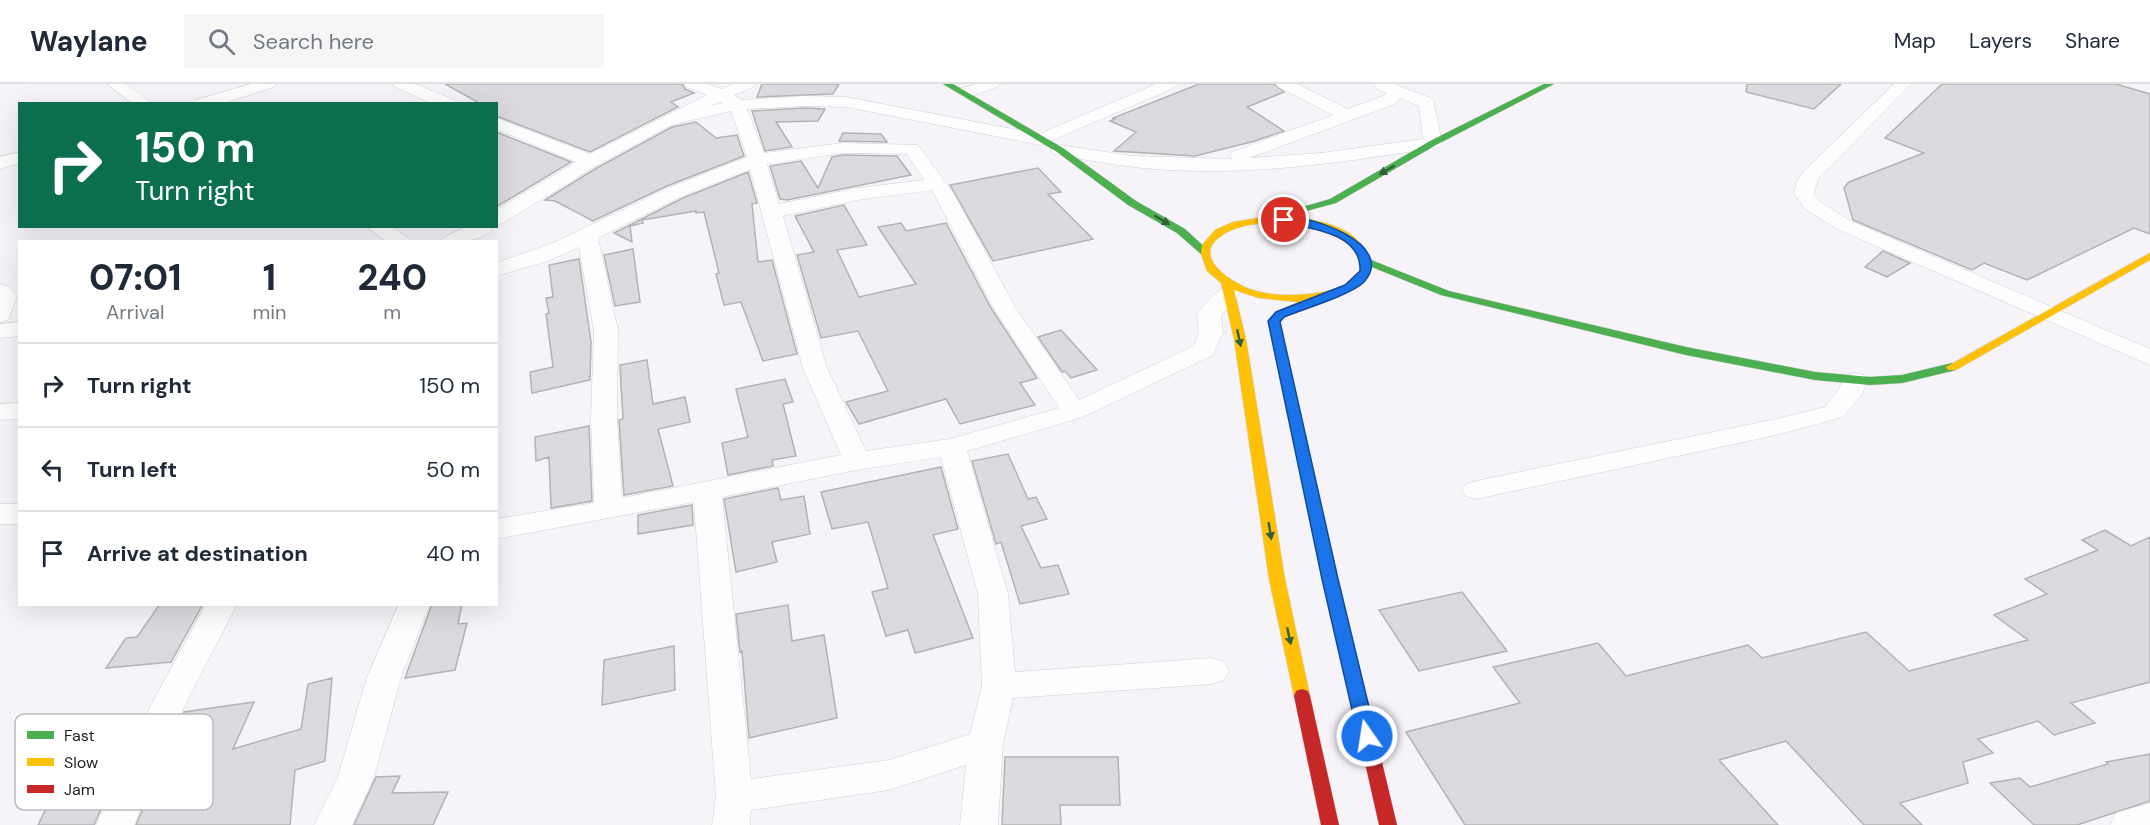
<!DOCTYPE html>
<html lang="en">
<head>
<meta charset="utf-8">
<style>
	:root { --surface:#fff; --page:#f6f6f7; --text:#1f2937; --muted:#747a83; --line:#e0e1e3 }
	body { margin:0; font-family:"DM Sans",sans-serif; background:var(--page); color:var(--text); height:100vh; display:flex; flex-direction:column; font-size:22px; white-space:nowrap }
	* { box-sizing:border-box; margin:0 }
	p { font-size:20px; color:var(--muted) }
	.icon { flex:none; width:33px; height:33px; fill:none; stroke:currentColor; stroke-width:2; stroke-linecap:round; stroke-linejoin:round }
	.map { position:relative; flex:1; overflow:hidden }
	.side { position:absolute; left:18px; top:156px; width:480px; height:366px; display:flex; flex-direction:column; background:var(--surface); border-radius:0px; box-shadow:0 6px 24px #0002 }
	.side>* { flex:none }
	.top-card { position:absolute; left:18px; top:18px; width:480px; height:126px; border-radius:0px; box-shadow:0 6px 24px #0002; background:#0b6e4f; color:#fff; overflow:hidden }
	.pin { position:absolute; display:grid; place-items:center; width:51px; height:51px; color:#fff; margin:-26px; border:3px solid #fff; border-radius:50%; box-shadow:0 2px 6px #0007 }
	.me { position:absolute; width:66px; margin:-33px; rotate:347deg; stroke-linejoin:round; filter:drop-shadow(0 0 4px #0008) }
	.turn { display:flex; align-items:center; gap:21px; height:126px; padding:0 18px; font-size:27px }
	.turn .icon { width:78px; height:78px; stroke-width:2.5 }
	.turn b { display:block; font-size:42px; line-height:51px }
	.eta { display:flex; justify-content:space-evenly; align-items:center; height:102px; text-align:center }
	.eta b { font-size:36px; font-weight:800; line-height:42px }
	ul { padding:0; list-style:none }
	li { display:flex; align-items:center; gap:18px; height:84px; padding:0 18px; border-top:2px solid var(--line) }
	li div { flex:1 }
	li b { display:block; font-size:22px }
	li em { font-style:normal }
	header { display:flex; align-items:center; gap:36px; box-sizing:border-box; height:84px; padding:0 30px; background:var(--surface); border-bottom:2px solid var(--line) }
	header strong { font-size:28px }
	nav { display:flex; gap:33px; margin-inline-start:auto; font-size:21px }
	.search { width:420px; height:54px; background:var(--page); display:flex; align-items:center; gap:15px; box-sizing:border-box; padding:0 21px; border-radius:0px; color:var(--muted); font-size:22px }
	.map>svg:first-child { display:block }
	.building { fill:#dcdade; stroke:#b3b2b5; stroke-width:1.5 }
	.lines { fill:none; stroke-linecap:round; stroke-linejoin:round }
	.street-casing { stroke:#d2d0d5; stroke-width:1 }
	.fast-casing { stroke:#d2d0d5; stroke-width:1 }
	.slow-casing { stroke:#d2d0d5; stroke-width:1 }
	.jam-casing { stroke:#d2d0d5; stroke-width:1 }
	.street { fill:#fefdfe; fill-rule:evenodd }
	.fast { fill:#4caf50; fill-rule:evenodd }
	.slow { fill:#ffc107; fill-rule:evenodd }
	.jam { fill:#c62828; fill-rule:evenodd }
	.oneway { fill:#335f36 }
	.route { fill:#1a73e8; stroke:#114b97; stroke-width:1.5 }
	.key { fill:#fff; stroke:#bcbbbc; stroke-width:1.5 }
	.key-label { font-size:16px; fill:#1e1d20 }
</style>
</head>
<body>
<header>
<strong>Waylane</strong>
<div class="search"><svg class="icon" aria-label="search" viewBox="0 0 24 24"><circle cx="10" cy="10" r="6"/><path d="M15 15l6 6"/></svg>Search here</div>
<nav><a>Map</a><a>Layers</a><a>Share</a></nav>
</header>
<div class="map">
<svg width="2150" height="741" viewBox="0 0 2150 741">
	<rect width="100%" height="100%" fill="#f6f4f9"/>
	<!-- building -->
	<path class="building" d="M445 0H682L685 5 694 9 671 18 678 23 590 68 496 32V20H481Z
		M762 0H839L833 10 757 13Z
		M1199 0H1274L1284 8 1247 23 1284 47 1255 57 1195 72 1114 67 1136 48 1110 37 1115 35 1113 34Z
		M1747 0H1841L1814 25 1746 8Z
		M1942 0H2116L2150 10V150L2134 144 2027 196 1984 179 1972 186 1853 136 1844 104 1849 98 1924 69 1885 54Z
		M804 24 825 25 818 37 776 38 792 63 765 67 752 27Z
		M696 38 716 54 737 51 744 72 667 102 593 137 555 117 545 116 595 85 672 43Z
		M496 48 571 78 496 123Z
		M843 49 881 50 887 58 839 57Z
		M843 71 897 72 911 91 787 116 780 115 770 82 801 77 818 104 832 73Z
		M1038 84 1061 108 1048 110 1093 155 993 177 950 101Z
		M748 88 757 119 752 120 758 178 772 176 797 270 763 277 741 218 724 221 716 190 719 189 704 128 696 129V127L642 136 643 139 630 142 632 158 614 149 683 114Z
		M844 121 867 161 837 166 859 213 916 200 878 143 901 139 906 147 946 139 991 224 1037 294 1020 299 1035 321 960 340 946 315 859 340 846 318 888 307 858 247 821 254 797 171 814 168 795 132Z
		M633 165 640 218 615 222 604 171Z
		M1883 167 1910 179 1887 193 1865 183Z
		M579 175 591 258 590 296 532 309 530 288 553 283 546 230 549 229 546 214 553 213 549 181Z
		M1061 246 1097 286 1071 294 1065 287 1062 288 1038 253Z
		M647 276 653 320 685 313 690 338 658 345 673 402 624 411 619 336 623 335 620 281Z
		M785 295 793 318 783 320 796 372 772 376 773 382 728 391 722 359 748 353 736 305Z
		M589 342 592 417 551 424 549 373 536 377 535 353Z
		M1008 370 1028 415 1036 413 1047 435 1021 442 1041 484 1058 481 1069 510 1020 520 1001 458 996 460 972 377Z
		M941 383 958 445 933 451 973 554 915 569 908 546 886 552 872 508 888 504 868 438 832 445 821 408Z
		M778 404 781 416 804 412 810 450 772 458 777 478 736 488 724 415Z
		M692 421 693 441 638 450V431Z
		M2105 446 2131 462 2150 453V598L2071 619 2095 639 2054 651 2038 637 1978 655 1993 669 1963 678 1968 699 1900 719 1922 741H1864L1786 657 1719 676 1778 741H1465L1406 648 1520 619 1493 583 1598 559 1626 592 1748 561 1762 574 1866 548 1909 587 2028 556 1994 531 2047 510 2025 495 2098 466 2082 456Z
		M1462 508 1507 567 1419 587 1379 526Z
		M160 520H203L171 578 106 584 126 554 137 553Z
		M432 520H462L458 540 467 539 455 586 405 594Z
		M788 521 792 557 824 551 837 634 749 654 742 567 740 568 736 530Z
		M674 562 675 606 602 621 604 576Z
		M332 594 325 677 295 686 290 741H136L184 628 254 618 233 665 301 645 308 600Z
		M2150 670V717L2077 741H2034L1990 699 2020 694 2030 703 2108 680 2106 678Z
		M1005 673H1118L1120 721H1060L1061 741H1002Z
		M400 692 392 709 448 708 433 741H354L376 693Z
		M109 707 94 741H38L50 717Z"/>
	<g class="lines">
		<!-- street casing -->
		<g class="street-casing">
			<path id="street" d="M107 0H126L153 20H133Z
				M251 0H276L274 3 221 20H194L196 16Z
				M393 0H415L455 16 457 20H433L395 3Z
				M684 0H708L722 5 733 0H755L753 3 734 11 741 16 804 12 846 13 1039 50 1156 0H1178L1176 3 1041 61 846 23 804 22 747 25 764 69 843 59 918 61 954 110 1015 223 1079 316 1194 262 1199 248 1197 231C1207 217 1219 200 1237 204L1240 209 1221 232 1223 248 1213 271 1083 333 967 367 1008 510 1015 588 1212 574 1224 578 1229 587 1224 596 1212 600 1013 614 1003 660 998 741H960L966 681 889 706 751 726 750 741H712L716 713 694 418 496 455V435L594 419 591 334 594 247 579 163 548 177 496 192V179L553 159 668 104 747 73 731 27 671 41 594 83 503 139 496 141V126L576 78 496 45V34L590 70 707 11 686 3ZM720 17 723 19 710 22ZM843 69 907 70 924 96 857 104 779 120 767 80ZM750 85 803 284 841 371 622 414 617 334 618 247 598 154 682 112ZM932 106 993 223 1059 324 950 355 866 367 827 284 783 132 857 116ZM941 373 978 510 982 602 970 650 889 676 751 695 722 413 857 386Z
				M976 0H1000L998 3 965 14 957 9 959 5Z
				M1276 0H1297L1348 25 1383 12 1386 9 1376 4 1374 0H1394L1433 15 1442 59 1439 63 1433 64C1346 78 1257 91 1169 86 1132 84 1096 78 1060 71L1054 70 1051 66 1054 62 1060 61 1132 72 1232 75 1230 72 1232 68 1333 31 1278 3ZM1400 14 1419 22 1423 55 1321 69 1249 74 1395 20Z
				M1894 0H1911L1818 95 1814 110 1819 117 1851 137 2150 265V281L1837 145 1805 125 1794 110 1796 99 1803 88Z
				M20 68V79L0 85V73Z
				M366 142H392L413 158H387Z
				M467 142H495C483 159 458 158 440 158L443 154Z
				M0 200 8 202 17 212 8 236 0 238Z
				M20 238V252L0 254V240Z
				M1855 289 1864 291 1867 296 1862 310 1843 333 1776 351 1476 415 1466 412 1462 406 1466 400 1476 397 1776 335 1825 323 1837 308 1846 291Z
				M20 319V335L0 336V320Z
				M0 420H20V440H0Z
				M206 520H237L184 623 134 741H96L150 623Z
				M399 520H430L401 593 374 693 352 741H314L338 693 367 593Z
				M2150 719V741H2110L2116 729Z"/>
		</g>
		<!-- fast casing -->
		<g class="fast-casing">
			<path id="fast" d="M943 0H953L1063 64 1136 117 1185 145 1210 168 1209 170H1201L1177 149 1128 121 1057 68Z
				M1544 0H1554L1436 61 1336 119 1280 134 1275 131 1330 115 1430 57Z
				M1366 174 1449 207 1686 263 1815 288 1870 293 1902 291 1952 279 1958 283 1956 286 1902 299 1870 301 1815 296 1686 271 1441 211 1362 179V175Z"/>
		</g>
		<!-- slow casing -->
		<g class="slow-casing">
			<path id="slow" d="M1264 133C1298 133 1351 134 1368 171 1374 182 1369 192 1361 200 1350 211 1335 210 1322 215 1309 220 1297 227 1284 232L1280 237 1330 461 1328 465H1318L1316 461 1268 237 1276 228 1298 218 1259 214 1234 206 1246 255 1285 495 1310 612 1308 617 1302 619 1296 617 1294 612 1269 495 1234 255 1221 199 1207 187 1201 170 1202 161 1215 146 1233 138ZM1264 139C1294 139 1332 140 1353 164 1359 172 1363 181 1358 190 1351 202 1335 206 1323 208 1299 212 1273 213 1250 205 1231 198 1191 173 1221 152 1233 143 1249 141 1264 139Z
				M2150 169V176L1956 286H1948L1946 283Z"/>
		</g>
		<!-- jam casing -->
		<g class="jam-casing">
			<path id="jam" d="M1323 456 1328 457 1330 461 1397 741H1379L1316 461 1318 457Z
				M1302 605 1308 607 1310 612 1339 741H1321L1294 612 1296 607Z"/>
		</g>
		<!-- street -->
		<use href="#street" class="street"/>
		<!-- fast -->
		<use href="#fast" class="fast"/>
		<!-- slow -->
		<use href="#slow" class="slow"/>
		<!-- jam -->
		<use href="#jam" class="jam"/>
	</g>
	<!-- one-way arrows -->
	<defs><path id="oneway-solid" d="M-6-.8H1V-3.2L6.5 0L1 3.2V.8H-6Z" transform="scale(1.5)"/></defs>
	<g class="oneway">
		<use href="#oneway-solid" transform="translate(1387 86) rotate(150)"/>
		<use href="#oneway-solid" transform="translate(1162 136) rotate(30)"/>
		<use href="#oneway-solid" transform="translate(1239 254) rotate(78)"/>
		<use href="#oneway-solid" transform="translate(1270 447) rotate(81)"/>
		<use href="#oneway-solid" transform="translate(1289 552) rotate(78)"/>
	</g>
	<!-- route -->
	<path class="route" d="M1281 133C1307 129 1398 160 1364 198 1351 211 1303 225 1284 233L1280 238 1338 495 1376 652 1373 657 1367 659 1361 657 1358 652 1322 495 1268 237 1276 228 1345 201 1360 187C1362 148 1308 144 1281 138Z"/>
	<!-- legend -->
	<rect x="15" y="630" width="198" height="96" rx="9" class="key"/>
	<rect x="27" y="647" width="27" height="8" fill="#4caf50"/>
	<rect x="27" y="674" width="27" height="8" fill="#ffc107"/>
	<rect x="27" y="701" width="27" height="8" fill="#c62828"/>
	<g class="key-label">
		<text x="64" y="657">Fast</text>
		<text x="64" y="684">Slow</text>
		<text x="64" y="711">Jam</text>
	</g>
</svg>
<div class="pin" style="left:1284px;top:136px;background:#d93025"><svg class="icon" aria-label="arrive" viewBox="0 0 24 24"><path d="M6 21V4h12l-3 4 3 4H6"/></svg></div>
<svg class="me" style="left:1367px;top:652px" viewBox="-20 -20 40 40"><circle r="17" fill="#1a73e8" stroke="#fff" stroke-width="3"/><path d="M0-11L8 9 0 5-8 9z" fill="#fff"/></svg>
<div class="top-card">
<div class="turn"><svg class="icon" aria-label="right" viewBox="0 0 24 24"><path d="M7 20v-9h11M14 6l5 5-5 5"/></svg><div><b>150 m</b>Turn right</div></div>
</div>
<section class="side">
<div class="eta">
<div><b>07:01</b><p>Arrival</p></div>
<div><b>1</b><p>min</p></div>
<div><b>240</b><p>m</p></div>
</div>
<ul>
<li><svg class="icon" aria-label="right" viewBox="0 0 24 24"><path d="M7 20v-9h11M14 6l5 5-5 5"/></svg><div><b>Turn right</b></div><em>150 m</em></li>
<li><svg class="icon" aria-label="left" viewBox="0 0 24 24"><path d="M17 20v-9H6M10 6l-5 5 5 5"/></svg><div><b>Turn left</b></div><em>50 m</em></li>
<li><svg class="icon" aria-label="arrive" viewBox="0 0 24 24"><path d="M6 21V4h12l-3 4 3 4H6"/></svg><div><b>Arrive at destination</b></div><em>40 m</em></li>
</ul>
</section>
</div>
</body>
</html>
